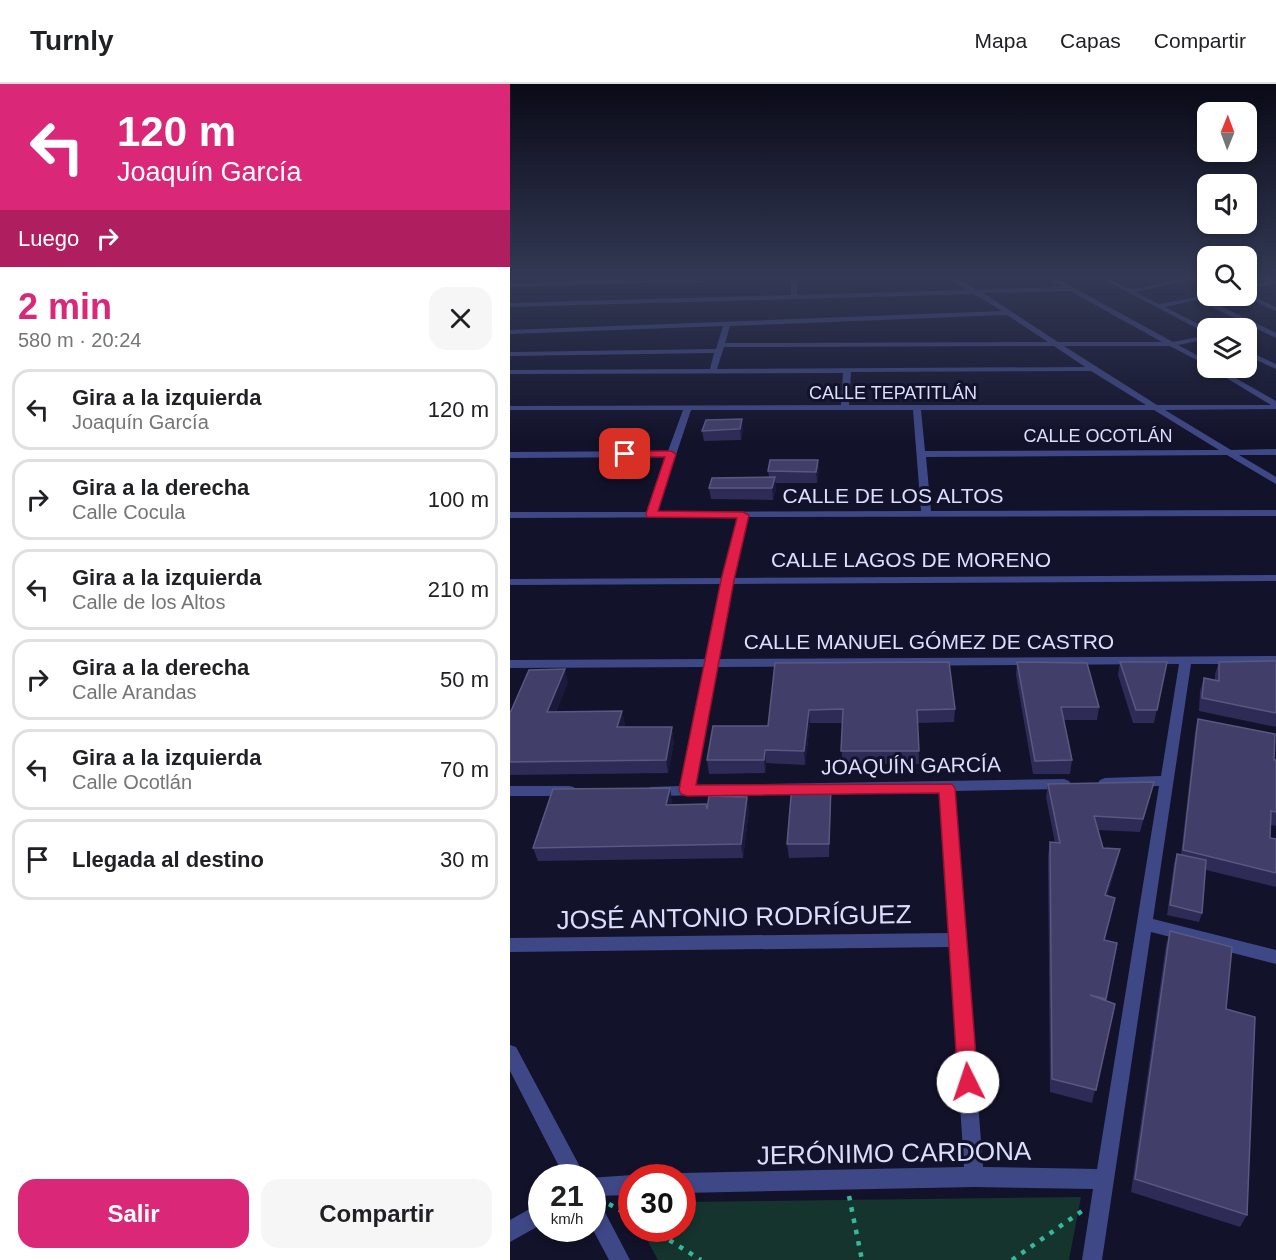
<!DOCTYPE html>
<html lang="es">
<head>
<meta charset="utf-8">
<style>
	:root { --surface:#fff; --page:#f6f6f6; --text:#202124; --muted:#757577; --line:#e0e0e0; --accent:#db2777 }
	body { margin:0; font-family:Helvetica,sans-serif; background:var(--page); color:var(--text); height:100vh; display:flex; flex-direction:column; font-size:22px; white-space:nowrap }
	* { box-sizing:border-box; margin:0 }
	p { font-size:20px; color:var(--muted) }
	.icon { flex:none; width:33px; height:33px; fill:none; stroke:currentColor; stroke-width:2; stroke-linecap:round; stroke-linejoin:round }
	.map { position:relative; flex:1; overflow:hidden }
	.drawer { display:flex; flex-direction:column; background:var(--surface); width:510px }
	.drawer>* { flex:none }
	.hud { background:#db2777; color:#fff; overflow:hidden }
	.needle { width:39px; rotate:1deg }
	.fabs { position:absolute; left:687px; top:18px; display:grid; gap:12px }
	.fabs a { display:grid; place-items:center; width:60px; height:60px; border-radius:12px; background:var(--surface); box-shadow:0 3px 9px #0003; font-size:30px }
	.speed { position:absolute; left:18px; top:1080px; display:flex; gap:12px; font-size:30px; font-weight:700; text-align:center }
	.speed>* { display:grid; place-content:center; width:78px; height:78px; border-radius:50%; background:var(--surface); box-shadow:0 3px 9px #0003; line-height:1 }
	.speed small { font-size:15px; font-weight:400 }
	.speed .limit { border:9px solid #d22; background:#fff; color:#111 }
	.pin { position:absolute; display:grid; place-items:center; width:51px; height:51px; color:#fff; margin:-26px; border-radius:12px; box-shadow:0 3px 9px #0006 }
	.me { position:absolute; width:66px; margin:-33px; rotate:356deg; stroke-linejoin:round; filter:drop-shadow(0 0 4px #0008) }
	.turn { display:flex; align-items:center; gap:21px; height:126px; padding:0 18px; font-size:27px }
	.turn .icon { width:78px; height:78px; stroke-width:2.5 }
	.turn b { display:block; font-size:42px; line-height:51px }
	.then { display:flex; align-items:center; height:57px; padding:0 18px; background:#0003; gap:12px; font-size:22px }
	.round { display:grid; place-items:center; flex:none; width:63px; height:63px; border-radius:18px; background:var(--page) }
	.overview { display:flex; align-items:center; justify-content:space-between; height:102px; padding:0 18px }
	h1 { font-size:36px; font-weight:700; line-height:45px; color:var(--accent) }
	.button { display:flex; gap:12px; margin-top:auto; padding:12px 18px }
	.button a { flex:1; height:69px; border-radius:18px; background:var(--accent); color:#fff; font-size:24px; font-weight:700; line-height:69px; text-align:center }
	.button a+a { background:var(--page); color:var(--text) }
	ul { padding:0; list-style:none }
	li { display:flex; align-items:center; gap:18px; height:81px; margin:0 12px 9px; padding:0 6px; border:3px solid var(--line); border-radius:18px }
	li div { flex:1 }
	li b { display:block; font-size:22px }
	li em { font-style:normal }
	header { display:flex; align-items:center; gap:36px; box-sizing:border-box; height:84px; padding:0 30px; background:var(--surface); border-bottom:2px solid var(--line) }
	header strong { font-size:28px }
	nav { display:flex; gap:33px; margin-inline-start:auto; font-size:21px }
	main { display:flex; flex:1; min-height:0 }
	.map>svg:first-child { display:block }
	.green { fill:#15342e }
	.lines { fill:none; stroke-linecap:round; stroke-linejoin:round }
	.path { stroke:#36b89c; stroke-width:4.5; stroke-dasharray:4.5 7; stroke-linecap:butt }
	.street { fill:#3f4887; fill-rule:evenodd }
	.wall { fill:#2e2c57 }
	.shaded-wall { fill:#1b1a3d }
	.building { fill:#413f69; stroke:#595880; stroke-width:1.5 }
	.route { fill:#e11d48; stroke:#92132f; stroke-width:1.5 }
	.labels { text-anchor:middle; stroke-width:6; stroke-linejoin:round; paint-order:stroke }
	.far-street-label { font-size:18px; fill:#dcdefe; stroke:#12122a }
	.street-label { font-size:21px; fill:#dcdefe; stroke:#12122a }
	.near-street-label { font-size:26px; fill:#dcdefe; stroke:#12122a }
</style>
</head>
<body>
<header>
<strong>Turnly</strong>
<nav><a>Mapa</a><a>Capas</a><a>Compartir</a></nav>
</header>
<main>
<section class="drawer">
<div class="hud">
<div class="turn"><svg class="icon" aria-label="left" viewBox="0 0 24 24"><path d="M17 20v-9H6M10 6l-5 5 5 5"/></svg><div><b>120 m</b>Joaquín García</div></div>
<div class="then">Luego<svg class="icon" aria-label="right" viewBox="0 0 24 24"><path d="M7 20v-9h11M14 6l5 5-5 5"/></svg></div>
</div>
<div class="overview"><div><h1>2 min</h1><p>580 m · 20:24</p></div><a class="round"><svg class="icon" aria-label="close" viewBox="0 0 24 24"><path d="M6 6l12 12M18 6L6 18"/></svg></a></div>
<ul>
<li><svg class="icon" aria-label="left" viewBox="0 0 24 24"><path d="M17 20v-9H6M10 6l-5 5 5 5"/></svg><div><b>Gira a la izquierda</b><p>Joaquín García</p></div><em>120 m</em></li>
<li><svg class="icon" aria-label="right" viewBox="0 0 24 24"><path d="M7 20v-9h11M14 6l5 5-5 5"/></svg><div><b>Gira a la derecha</b><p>Calle Cocula</p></div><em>100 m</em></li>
<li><svg class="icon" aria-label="left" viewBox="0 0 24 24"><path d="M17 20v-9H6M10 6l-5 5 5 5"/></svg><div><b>Gira a la izquierda</b><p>Calle de los Altos</p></div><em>210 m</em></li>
<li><svg class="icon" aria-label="right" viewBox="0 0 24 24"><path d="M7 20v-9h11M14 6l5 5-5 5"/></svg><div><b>Gira a la derecha</b><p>Calle Arandas</p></div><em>50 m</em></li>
<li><svg class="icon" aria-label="left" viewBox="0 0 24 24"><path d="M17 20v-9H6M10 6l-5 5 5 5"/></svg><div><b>Gira a la izquierda</b><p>Calle Ocotlán</p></div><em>70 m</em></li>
<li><svg class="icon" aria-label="arrive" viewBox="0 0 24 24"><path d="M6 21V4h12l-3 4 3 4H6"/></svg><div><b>Llegada al destino</b></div><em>30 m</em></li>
</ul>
<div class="button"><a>Salir</a><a>Compartir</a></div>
</section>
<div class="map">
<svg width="766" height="1176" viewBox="0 0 766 1176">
	<rect width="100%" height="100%" fill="#12122a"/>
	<!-- green -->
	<path class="green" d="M571 1113 559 1176H148L131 1145 172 1144 173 1118Z"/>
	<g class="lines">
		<!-- path -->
		<path class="path" d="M339 1112 352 1176
			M99 1120 122 1133
			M140 1144 191 1176
			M502 1176 572 1127"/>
		<!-- street -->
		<path class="street" d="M175 194H242L239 196 0 203V199Z
			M281 194H287V211L457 206 437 194H445L466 206 553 203 538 194H546L663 258 698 251V255L668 261 698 277V282L660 262H554L647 321H761L700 284H708L766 317V325L655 326 721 366 766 365V371H729L766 393V400L717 371 416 373 421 427 766 426V432L237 433 223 494 766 491V497L222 500 208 575 766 572V580H681L643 835 766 866V880L641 848 592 1176H572L583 1105 464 1103 172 1109V1094H164L172 1089 454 1083 440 863 0 868V854L439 849 430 707 145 712 140 711 138 707 140 703 171 702 195 583 0 584V576L196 575 211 500 0 501V495L212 494 228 433 0 434V428H137L156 373 0 374V368L158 367 173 326H0V322L331 321 333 289 0 290V286L200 285 204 269 0 272V268L206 265 213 242 0 250V246L492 227 464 210 0 223V219L281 211ZM560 207 652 258H548L473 209ZM497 231 538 258 215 259 220 242ZM544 262 575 283 207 285 214 263ZM581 287 636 321H339L341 288ZM181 326H403L411 427 147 428ZM411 326H644L709 366 415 367ZM669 580 651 692 595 694 590 696 588 699 590 702 595 704 649 702 587 1085 473 1083 444 707 554 705 559 703 561 700 559 697 554 695 185 701 206 583Z
			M591 194C603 194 612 205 623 205 644 203 664 194 686 194L625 208 649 220 697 211V213L694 214 766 249V254L687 216 655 223 698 245V250L696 249Z
			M766 195V199L736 206V202Z
			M736 209 766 223V227L734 212H736Z
			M736 266 766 280V285L736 271Z
			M0 702H59L64 703 66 707 64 711 59 712H0Z
			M0 961 6 963 76 1094H55L0 987Z
			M122 1091 128 1094H122V1111L82 1112V1094H79Z
			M82 1114 89 1117 120 1176H99L82 1144Z
			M32 1118V1140L0 1158V1136Z"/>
	</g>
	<!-- wall -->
	<path class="wall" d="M233 346 231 356 194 357 192 347Z
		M308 376 309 387 307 399H265L266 405 263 416 201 415 199 404 259 393 258 387Z
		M766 577V643L689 627 690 607 694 594 705 596V590L709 578Z
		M507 578 589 623 587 636H554L562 676 560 690H523L506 591Z
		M610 578H657L644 639H623L608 591Z
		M265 579 445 625 444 638 408 639 409 680H332V639H300L295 681 256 679 255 689 199 690 197 676 258 642Z
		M58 598 46 628 115 640 114 643 164 657 158 689 0 691V627Z
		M688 635 766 676V742L761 741 760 754 766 755V803L696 786 692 829 689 838 657 831 664 779 667 770 671 771 685 648Z
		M644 698 630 748 588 746 593 764 607 779 597 812 605 814 594 856 596 917 605 920 582 1019 540 1008 538 772 540 758 545 759 536 713 538 700Z
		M237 713 239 726 233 774 28 777 23 764 162 717 161 721 197 724Z
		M321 715 319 773 279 774 277 760Z
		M660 847 716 925 737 1131 730 1143 621 1108 656 861Z"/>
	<!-- shaded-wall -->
	<path class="shaded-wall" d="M232 335 233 346 231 356 230 345Z
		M308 376 309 387 307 399 306 388Z
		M265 393 266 405 263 416 262 404Z
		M55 585 58 598 41 641 37 628Z
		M299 626 300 639 295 681 294 667Z
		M112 627 115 640 110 656 107 643Z
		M162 643 164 657 158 689 156 676Z
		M255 666 256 679 255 689 254 676Z
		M321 702V715L319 773V760Z
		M160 704 162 717 158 735 156 721Z
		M237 713 239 726 233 774 231 760Z
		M610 765 607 779 592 825 595 811Z"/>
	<!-- building -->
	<path class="building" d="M232 335 230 345 192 347 196 336Z
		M260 376H308L306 388 258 387Z
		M265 393 262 404H199L202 394Z
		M766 577V629L692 614 694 594 709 597V578Z
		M439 578 445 625 407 626 409 667H331L333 625 299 626 294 667 255 666 254 676H197L203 642H258L265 579Z
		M507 578 577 579 589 623H551L562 676 525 677Z
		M610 578H657L647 626H626Z
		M55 585 37 628 112 627 107 643H162L156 676 0 678V627H1L19 586Z
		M688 635 765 650 764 676H766V728L761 727 760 754 766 755V789L673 766Z
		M644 698 633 735 584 732 593 764 610 765 595 811 605 814 594 856 607 859 596 915 580 911 605 920 586 1006 542 995 540 758 550 759 538 700Z
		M282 701 321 702 319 760H277Z
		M160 704 156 721 196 720 197 725 199 712 237 713 231 760 23 764 43 705Z
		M667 770 696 776 692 829 660 821Z
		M660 847 722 863 716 925 745 933 737 1131 625 1095Z"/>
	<!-- sky -->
	<linearGradient id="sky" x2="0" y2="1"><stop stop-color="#0a0a17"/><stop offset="0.54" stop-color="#333955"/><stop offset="1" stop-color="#333955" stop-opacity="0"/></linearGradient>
	<rect width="766" height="359" fill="url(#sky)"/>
	<!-- route -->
	<path class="route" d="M161 367 166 370 148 427 233 428 239 431 224 496 186 701 442 700 445 704 468 998 465 1005 458 1008 451 1005 448 998 429 709 177 712 171 710 169 706 211 496 227 434 137 433 136 430 155 373H115L110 370 115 367Z"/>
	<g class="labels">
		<!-- far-street labels -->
		<g class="far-street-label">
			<text x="383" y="315">CALLE TEPATITLÁN</text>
			<text x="588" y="358">CALLE OCOTLÁN</text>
		</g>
		<!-- street labels -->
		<g class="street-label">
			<text x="383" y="419">CALLE DE LOS ALTOS</text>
			<text x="401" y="483">CALLE LAGOS DE MORENO</text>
			<text x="419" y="565">CALLE MANUEL GÓMEZ DE CASTRO</text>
			<text transform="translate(401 682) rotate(-1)" y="7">JOAQUÍN GARCÍA</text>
		</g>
		<!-- near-street labels -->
		<g class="near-street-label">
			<text transform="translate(224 833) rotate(-1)" y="9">JOSÉ ANTONIO RODRÍGUEZ</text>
			<text transform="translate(384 1069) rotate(-1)" y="9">JERÓNIMO CARDONA</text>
		</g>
	</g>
</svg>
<div class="fabs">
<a><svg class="needle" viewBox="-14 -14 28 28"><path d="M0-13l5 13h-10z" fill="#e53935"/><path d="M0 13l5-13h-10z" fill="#757577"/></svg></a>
<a><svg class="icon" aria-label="sound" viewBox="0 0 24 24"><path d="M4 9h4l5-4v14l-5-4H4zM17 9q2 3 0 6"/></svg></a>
<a><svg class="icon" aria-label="search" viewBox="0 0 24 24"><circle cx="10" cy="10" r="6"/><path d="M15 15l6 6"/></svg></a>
<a><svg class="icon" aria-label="layers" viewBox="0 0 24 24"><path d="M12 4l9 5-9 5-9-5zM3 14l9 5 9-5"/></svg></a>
</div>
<div class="speed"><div>21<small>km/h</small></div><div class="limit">30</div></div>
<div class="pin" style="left:115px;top:370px;background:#d93025"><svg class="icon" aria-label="arrive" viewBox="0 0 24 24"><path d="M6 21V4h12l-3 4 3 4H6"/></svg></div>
<svg class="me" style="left:458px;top:998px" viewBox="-20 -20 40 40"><circle r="19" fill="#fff"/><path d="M0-13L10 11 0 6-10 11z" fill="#e11d48"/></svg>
</div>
</main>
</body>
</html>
